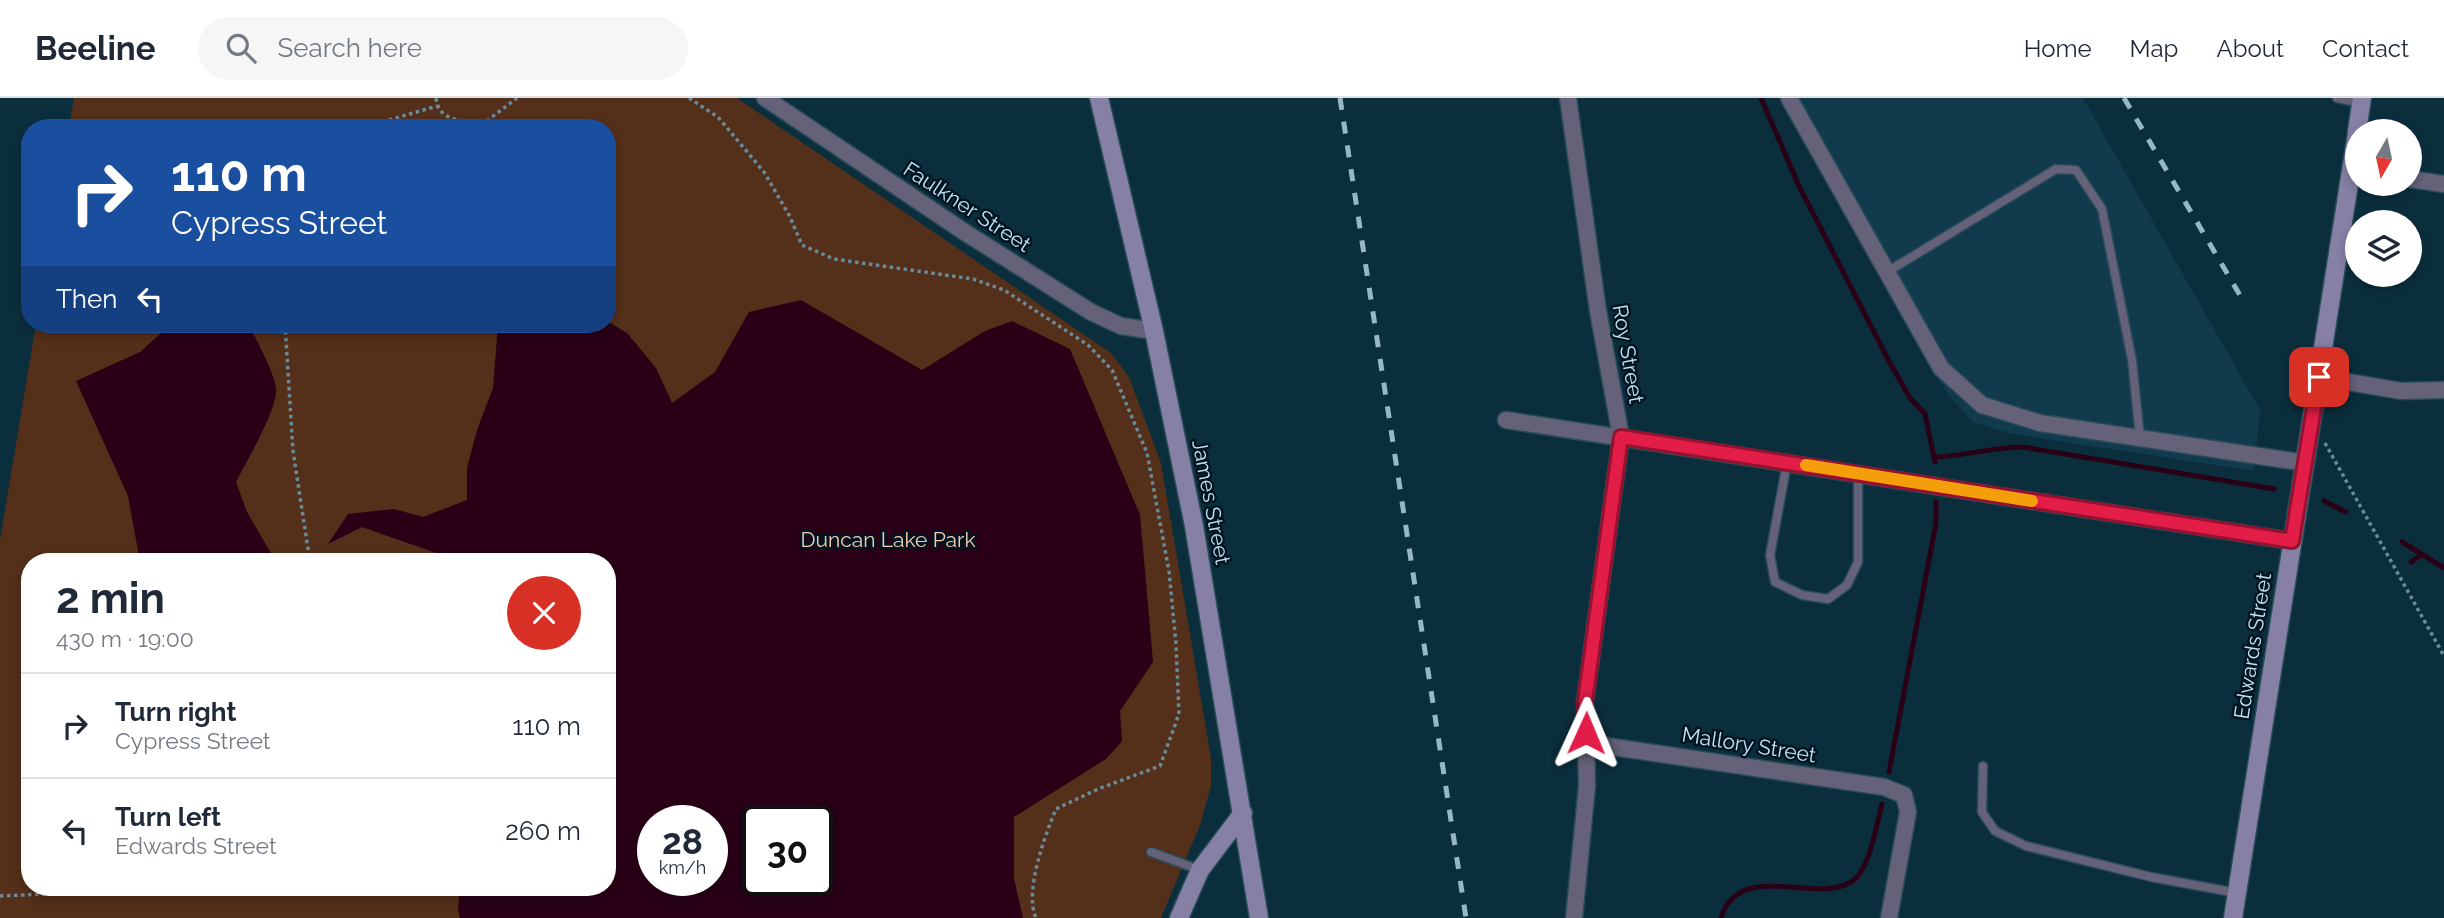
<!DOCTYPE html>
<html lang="en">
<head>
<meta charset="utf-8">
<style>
	:root { --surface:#fff; --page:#f6f6f7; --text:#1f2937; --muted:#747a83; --line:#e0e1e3 }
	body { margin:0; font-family:Raleway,sans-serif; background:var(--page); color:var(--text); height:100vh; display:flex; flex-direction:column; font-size:26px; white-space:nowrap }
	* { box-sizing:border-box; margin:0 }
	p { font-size:23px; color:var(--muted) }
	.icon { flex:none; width:38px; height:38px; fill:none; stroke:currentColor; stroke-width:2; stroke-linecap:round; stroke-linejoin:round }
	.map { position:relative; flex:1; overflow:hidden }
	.side { position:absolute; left:21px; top:455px; width:595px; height:343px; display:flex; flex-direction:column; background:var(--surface); border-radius:28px; box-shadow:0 4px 10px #0003 }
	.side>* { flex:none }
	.hud { position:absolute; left:21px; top:21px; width:595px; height:214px; border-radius:28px; box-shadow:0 4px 10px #0003; background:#1a4fa0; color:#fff; overflow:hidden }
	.needle { width:46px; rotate:189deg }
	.tools { position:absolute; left:2345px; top:21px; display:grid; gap:14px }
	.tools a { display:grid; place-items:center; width:77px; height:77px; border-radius:50%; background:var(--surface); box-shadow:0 4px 10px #0003; font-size:35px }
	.speed { position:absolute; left:637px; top:707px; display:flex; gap:14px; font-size:35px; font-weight:700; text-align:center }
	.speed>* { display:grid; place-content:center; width:91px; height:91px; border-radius:50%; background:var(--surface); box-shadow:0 4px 10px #0003; line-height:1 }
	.speed small { font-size:18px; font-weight:400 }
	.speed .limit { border:4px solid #111; border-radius:10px; background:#fff; color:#111 }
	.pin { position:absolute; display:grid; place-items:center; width:60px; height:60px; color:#fff; margin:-30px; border-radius:14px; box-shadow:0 4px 10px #0006 }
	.me { position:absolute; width:77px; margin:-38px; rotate:1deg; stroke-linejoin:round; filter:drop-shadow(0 0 5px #0008) }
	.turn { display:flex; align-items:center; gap:24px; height:147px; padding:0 35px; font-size:32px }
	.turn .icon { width:91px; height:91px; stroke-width:2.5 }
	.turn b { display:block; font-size:49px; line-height:60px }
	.then { display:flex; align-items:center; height:66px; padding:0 35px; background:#0003; gap:14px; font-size:26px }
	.round { display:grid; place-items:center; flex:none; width:74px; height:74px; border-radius:37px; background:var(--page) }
	.headline { display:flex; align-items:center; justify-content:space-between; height:119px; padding:0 35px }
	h1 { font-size:42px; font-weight:700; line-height:52px }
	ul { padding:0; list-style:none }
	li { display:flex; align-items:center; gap:21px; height:105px; padding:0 35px; border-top:2px solid var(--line) }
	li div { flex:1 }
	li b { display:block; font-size:26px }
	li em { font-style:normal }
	header { display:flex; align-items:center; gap:42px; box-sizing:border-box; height:98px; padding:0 35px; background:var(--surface); border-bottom:2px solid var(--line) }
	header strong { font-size:33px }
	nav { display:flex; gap:38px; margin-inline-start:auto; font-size:24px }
	.search { width:490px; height:63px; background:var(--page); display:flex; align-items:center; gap:18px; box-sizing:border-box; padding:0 24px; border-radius:38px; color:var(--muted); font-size:26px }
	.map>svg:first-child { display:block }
	.built { fill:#113a4c }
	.green { fill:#542f19; fill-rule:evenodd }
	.water { fill:#290016; fill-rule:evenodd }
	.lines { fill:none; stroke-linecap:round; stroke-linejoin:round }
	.stream { stroke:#290016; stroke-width:5 }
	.lane-casing { stroke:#284b5a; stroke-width:11 }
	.street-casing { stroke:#284b5a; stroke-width:19 }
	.secondary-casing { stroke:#284b5a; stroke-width:21 }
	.path { stroke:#698a9a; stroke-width:3.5; stroke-dasharray:3.5 3.5; stroke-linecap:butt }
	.lane { stroke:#646178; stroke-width:8 }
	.street { stroke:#646178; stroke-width:16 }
	.secondary { stroke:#8580a4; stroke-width:18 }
	.rail { stroke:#97b7c6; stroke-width:5; stroke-dasharray:12 12; stroke-linecap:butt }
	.route-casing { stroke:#92132f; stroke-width:18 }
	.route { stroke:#e11d48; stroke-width:12 }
	.slow { stroke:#f59e0b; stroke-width:12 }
	.labels { text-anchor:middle; stroke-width:5; stroke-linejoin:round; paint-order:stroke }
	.street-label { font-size:21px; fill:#c3e2f2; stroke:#001521 }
	.park-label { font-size:21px; fill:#f9c9ad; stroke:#001521 }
</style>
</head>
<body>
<header>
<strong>Beeline</strong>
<div class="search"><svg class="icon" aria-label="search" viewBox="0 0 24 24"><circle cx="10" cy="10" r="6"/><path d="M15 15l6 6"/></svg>Search here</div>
<nav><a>Home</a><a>Map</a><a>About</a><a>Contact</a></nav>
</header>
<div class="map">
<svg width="2444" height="820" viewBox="0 0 2444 820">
	<rect width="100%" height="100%" fill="#0b2e3d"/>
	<!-- built -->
	<path class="built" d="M1780 0H2083L2260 312 2254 373 2013 336 1972 324 1947 295Z"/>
	<!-- green -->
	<path class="green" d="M74 0H737L1111 255 1129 279 1161 365 1211 660V688L1200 727 1161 820H0V442L36 226H607V30H69ZM30 464H607V789H30ZM653 723H712V782H653ZM758 723H817V782H758Z"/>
	<!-- water -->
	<path class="water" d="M801 202 922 272 985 233 1012 223 1070 251 1140 417 1153 564 1120 613 1122 643 1106 661 1014 719V781L1023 820H460L458 811 460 789H607V464H450L436 455 362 429 328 446 348 416 394 411 423 419 467 402V370L477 332 493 290 498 226H607V223L627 235 656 270 672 305 715 274 749 214ZM653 723H712V782H653ZM758 723H817V782H758Z
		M171 226H248C256 240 274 274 276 290 278 311 246 364 236 384L247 414 276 464H140L128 398 76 283 140 254Z"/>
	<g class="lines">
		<!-- stream -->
		<path class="stream" d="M1761 0 1799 88 1890 265 1910 300 1925 316 1935 364
			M1935 359C1964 358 1993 349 2023 349L2274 391
			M2324 403 2346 414
			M2402 444 2444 470
			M2411 464 2421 457
			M1889 674 1936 425V404
			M1721 820C1740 759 1821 810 1855 781 1870 768 1877 725 1882 706"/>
		<!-- lane casing -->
		<g class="lane-casing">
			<path id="lane" d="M2337 0 2362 5
				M1887 174 2056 71 2076 72 2102 111 2132 262 2140 340
				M1787 365 1770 457 1775 484 1802 497 1828 501 1847 487 1858 464V376
				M1983 668 1982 714 1995 733 2026 748 2151 779 2237 795
				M1151 754 1200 772"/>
		</g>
		<!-- street casing -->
		<g class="street-casing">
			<path id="street" d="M765 0 966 135 1091 214 1121 228 1154 233
				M1568 0 1598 213 1621 339 1585 604 1587 688 1574 820
				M1789 0 1941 270 1982 307 2040 325 2306 365
				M2410 81 2444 86
				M2319 279 2401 293 2444 292
				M1506 322 2292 443
				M1586 645 1884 689 1904 697 1908 714 1889 820"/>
		</g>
		<!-- secondary casing -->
		<g class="secondary-casing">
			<path id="secondary" d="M1099 0 1154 233 1194 428 1259 820
				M2357 33 2362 0
				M1179 820 1200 772 1243 715
				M2233 820 2357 35"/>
		</g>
		<!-- path -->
		<path class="path" d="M436 0C438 24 465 23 484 25L517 0
			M689 0 718 19 764 74 789 117 802 147 834 161 973 181 1004 192 1088 247 1112 272 1147 355 1169 473 1176 546 1179 616 1160 668 1098 691 1056 711C1045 737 1024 794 1036 820
			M362 30 437 8
			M285 226 293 353 310 464
			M2325 345 2444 558
			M0 798 112 793 124 789"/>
		<!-- lane -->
		<use href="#lane" class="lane"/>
		<!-- street -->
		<use href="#street" class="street"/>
		<!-- secondary -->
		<use href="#secondary" class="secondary"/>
		<!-- rail -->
		<path class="rail" d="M1340 0 1466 820
			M2124 0 2241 199"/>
	</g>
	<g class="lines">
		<!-- route casing -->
		<g class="route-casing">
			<path id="route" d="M1586 635 1585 604 1621 339 2292 443 2319 279"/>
		</g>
		<!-- route -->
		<use href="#route" class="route"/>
		<!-- slow -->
		<path class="slow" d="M1806 367 2032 403"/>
	</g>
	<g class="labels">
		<!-- street labels -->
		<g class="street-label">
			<text transform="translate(967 109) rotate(33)" y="7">Faulkner Street</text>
			<text transform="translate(1628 256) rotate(80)" y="7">Roy Street</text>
			<text transform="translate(1211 404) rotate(79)" y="7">James Street</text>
			<text transform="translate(2253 548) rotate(-81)" y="7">Edwards Street</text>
			<text transform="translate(1749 647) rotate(9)" y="7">Mallory Street</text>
		</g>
		<!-- park labels -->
		<g class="park-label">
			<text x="888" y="449">Duncan Lake Park</text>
		</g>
	</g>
</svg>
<div class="tools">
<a><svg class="needle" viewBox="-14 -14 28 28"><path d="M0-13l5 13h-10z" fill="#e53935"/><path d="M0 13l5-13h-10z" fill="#747a83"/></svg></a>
<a><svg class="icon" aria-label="layers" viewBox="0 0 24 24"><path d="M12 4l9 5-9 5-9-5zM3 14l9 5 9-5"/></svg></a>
</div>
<div class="speed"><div>28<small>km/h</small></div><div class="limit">30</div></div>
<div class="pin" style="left:2319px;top:279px;background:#d93025"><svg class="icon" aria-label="arrive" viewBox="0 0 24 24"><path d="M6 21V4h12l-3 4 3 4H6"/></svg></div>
<svg class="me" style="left:1586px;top:635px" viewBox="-20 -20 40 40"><path d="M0-17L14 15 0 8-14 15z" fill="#e11d48" stroke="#fff" stroke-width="4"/></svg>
<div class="hud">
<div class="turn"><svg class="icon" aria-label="right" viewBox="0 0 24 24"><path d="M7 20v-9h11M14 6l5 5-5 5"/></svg><div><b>110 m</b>Cypress Street</div></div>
<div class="then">Then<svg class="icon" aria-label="left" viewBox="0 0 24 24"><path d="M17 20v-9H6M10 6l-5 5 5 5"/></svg></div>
</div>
<section class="side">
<div class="headline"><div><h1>2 min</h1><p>430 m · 19:00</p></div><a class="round" style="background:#d93025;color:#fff"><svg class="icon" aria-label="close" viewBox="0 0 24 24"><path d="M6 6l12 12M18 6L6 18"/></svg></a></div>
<ul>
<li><svg class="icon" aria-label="right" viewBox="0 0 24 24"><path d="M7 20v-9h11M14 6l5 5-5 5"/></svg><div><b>Turn right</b><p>Cypress Street</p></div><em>110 m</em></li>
<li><svg class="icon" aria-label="left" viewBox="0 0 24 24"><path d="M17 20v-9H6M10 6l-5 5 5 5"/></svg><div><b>Turn left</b><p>Edwards Street</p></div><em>260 m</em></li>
</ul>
</section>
</div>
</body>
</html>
